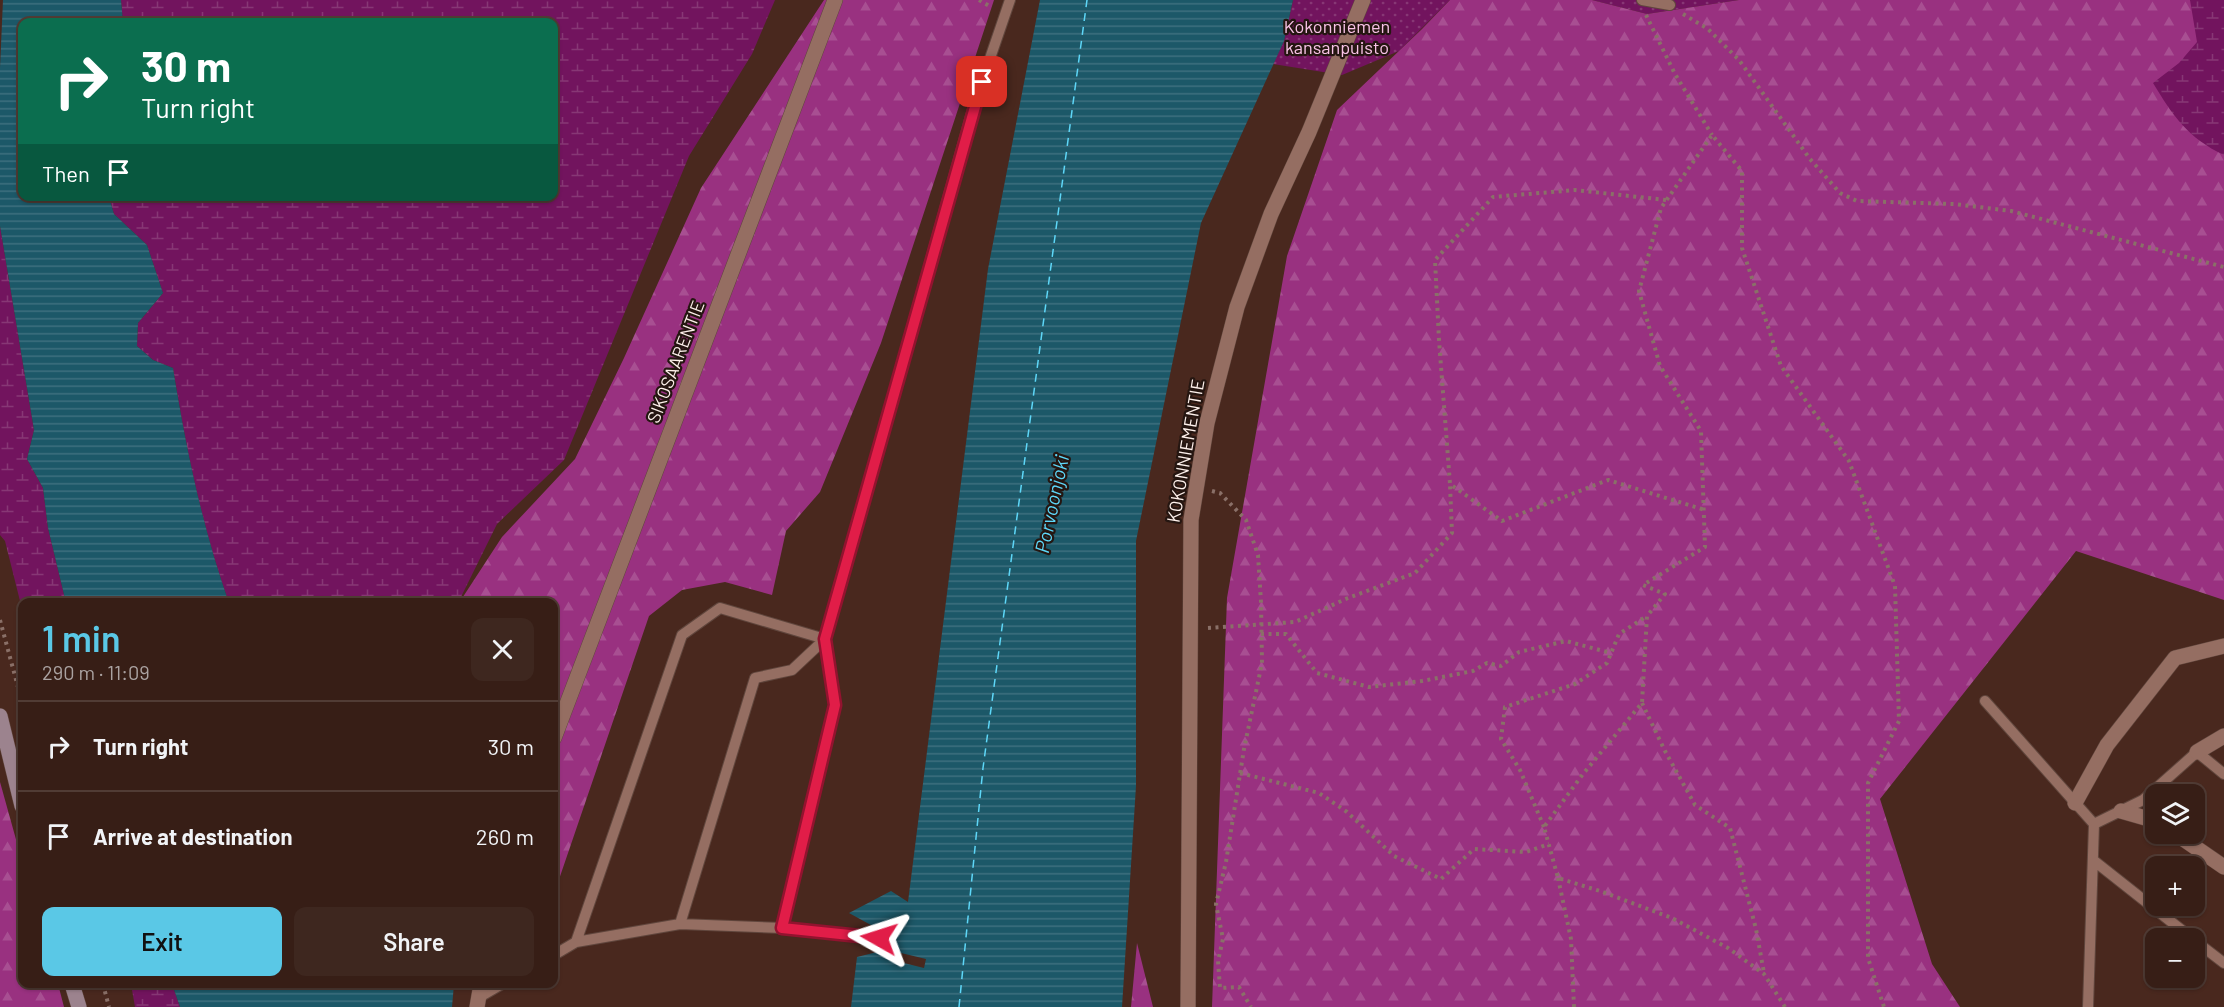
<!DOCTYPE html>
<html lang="en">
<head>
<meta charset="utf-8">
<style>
	:root { --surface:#371e16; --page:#3e271f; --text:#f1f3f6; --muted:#aaa2a1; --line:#513c35; --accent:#5ac8e6 }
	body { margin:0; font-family:Barlow,sans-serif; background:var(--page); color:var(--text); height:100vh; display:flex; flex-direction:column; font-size:22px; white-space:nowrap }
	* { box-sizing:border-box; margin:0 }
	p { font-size:20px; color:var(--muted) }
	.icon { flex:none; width:33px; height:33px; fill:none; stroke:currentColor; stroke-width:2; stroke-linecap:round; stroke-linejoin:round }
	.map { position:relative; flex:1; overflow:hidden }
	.sheet { position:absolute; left:18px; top:598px; width:540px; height:390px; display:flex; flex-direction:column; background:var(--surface); border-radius:12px; box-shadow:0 2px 4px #0004,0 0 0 2px var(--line) }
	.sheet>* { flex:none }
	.guide { position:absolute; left:18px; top:18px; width:540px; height:183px; border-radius:12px; box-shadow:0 2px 4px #0004,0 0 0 2px var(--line); background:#0b6e4f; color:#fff; overflow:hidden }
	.controls { position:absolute; left:2145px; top:784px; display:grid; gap:12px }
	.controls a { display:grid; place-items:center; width:60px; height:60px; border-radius:12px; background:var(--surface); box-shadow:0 2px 4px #0004,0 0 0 2px var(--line); font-size:30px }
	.pin { position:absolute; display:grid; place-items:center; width:51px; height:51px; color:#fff; margin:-26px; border-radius:12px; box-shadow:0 3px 9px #0006 }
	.me { position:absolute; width:66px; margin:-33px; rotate:276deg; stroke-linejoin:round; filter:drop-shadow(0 0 4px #0008) }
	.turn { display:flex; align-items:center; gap:21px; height:126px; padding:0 24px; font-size:27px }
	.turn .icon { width:78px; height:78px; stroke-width:2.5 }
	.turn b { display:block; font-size:42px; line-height:51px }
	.then { display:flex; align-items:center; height:57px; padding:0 24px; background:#0003; gap:12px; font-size:22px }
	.round { display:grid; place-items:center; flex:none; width:63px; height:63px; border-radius:12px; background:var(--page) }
	.headline { display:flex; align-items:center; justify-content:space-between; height:102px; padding:0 24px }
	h1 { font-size:36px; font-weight:600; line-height:45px; color:var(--accent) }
	.primary-button { display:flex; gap:12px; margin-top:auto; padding:12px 24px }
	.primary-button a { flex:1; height:69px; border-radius:12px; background:var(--accent); color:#111; font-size:24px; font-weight:600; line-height:69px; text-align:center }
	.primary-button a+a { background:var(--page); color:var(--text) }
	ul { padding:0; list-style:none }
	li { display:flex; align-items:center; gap:18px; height:90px; padding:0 24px; border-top:2px solid var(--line) }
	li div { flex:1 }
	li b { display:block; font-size:22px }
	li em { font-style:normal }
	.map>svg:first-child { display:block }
	.grass { fill:url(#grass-dots) }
	.forest { fill:url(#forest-firs) }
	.wetland { fill:url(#wetland-marsh) }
	.water { fill:url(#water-rules) }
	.pier { fill:#49281e }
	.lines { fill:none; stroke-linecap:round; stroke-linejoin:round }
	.ferry { stroke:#5ed7f8; stroke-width:1.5; stroke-dasharray:8 6; stroke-linecap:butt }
	.lane-casing { stroke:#60463d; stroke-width:12 }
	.street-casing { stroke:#60463d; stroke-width:16 }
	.secondary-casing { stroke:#60463d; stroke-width:16 }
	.path { stroke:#8a7068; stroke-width:4; stroke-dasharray:3 4.5; stroke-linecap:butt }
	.lane { stroke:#956e62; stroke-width:10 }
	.street { stroke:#956e62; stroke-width:15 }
	.secondary { stroke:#9c838e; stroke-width:15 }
	.route-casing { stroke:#92132f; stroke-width:15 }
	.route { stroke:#e11d48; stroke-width:10 }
	.labels { text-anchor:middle; stroke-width:4.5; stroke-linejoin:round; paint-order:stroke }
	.park-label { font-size:18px; fill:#f9c3e7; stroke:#251611 }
	.street-label { font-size:18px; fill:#fef1ec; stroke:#251611 }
	.water-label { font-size:20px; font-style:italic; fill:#5ed7f8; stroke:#251611 }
</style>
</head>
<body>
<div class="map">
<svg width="2224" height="1007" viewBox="0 0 2224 1007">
	<defs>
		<pattern id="grass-dots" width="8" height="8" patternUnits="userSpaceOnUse" patternTransform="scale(1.5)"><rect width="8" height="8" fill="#72145e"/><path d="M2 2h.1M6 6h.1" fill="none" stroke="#873775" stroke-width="1.8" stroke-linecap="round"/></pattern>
		<pattern id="forest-firs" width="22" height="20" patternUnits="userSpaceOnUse" patternTransform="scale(1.5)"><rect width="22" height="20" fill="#993180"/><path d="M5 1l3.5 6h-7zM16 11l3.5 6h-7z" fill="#a84f92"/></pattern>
		<pattern id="wetland-marsh" width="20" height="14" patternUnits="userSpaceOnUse" patternTransform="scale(1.5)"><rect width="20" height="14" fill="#72145e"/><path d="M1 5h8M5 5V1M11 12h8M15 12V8" fill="none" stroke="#873775"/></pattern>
		<pattern id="water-rules" width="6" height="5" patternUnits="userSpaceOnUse" patternTransform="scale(1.5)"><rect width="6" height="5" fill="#1c5868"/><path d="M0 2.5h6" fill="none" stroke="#3e707e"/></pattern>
	</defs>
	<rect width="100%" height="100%" fill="#49281e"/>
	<!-- grass -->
	<path class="grass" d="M1293 0H1450L1399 51 1342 75 1273 64 1284 41Z
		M1592 0H1739L1647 14Z"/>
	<!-- forest -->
	<path class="forest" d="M824 0H994L881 343 820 492 786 531 772 595 725 582 682 590 649 616 554 894V603H459L502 537 575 459 624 358 701 188Z
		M1450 0H1592L1647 14 1739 0H2190L2224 34V600L2076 551 1880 799 1932 964 1960 1007H1212L1227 598 1287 256 1337 110 1422 29Z
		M0 782 22 861V984H58L64 1007H0Z
		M1137 943 1153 1007H1131Z"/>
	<!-- wetland -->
	<path class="wetland" d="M121 0H775L752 54 689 156 564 460 497 524 460 599 456 603H229C202 527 186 448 173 368L153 360 137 346 138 323 163 293 147 245 114 214 109 197 554 196V22H123Z
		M2190 0H2224V155C2188 138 2173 116 2153 83L2179 63 2197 42Z
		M0 226 34 430 27 459 43 488 48 528 66 603H22V609L5 541 0 535Z
		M131 984H172L180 1007H135Z"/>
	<!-- water -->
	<path class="water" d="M3 0H121L123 22H22V196L109 197 114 214 147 245 163 293 138 323 137 346 153 360 173 368C186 448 202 526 229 603H66L48 528 43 488 27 459 34 430 0 226V68Z
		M1040 0H1293L1284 41 1201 223 1136 541V786L1122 1007H851L857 957 877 952 880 930 849 913 891 891 908 902 988 269Z
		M172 984H454L452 1007H180Z"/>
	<!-- pier -->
	<path class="pier" d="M880 948 926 959 924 968 896 961V958L878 953Z"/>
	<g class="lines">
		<!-- ferry -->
		<path class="ferry" d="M959 1007 983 768 1087 0"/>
		<!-- lane casing -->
		<g class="lane-casing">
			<path id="lane" d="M1642 0 1670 5
				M1985 701 2094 824
				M2093 860 2193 939
				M680 924 755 678 792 670 825 639
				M782 928 835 705 825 639 974 105 1010 0
				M2194 940 2224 963
				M576 942 682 635 720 608 825 639
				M554 955 576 942 680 924 782 928 879 938
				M478 998 502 984
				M2088 1007 2094 824 2143 800 2197 752 2224 774"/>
		</g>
		<!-- street casing -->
		<g class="street-casing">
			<path id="street" d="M554 738 835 0
				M2197 752 2224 736
				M2075 803 2107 745 2175 658 2224 646
				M2121 811 2156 821
				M2176 834 2224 867
				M477 1007 481 984
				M1188 1007 1191 520 1207 423 1237 307 1271 214 1309 132 1363 0"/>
		</g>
		<!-- secondary casing -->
		<g class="secondary-casing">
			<path id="secondary" d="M0 716 22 806
				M72 984 79 1007"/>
		</g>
		<!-- path -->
		<path class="path" d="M979 0 991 7
			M1683 14 1708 29 1739 60 1810 159 1840 193 1857 201 1954 204 2011 211 2224 267
			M1646 15 1675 74 1712 135
			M1666 200 1575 190 1493 197 1435 260 1439 340 1450 484 1502 521 1608 480 1705 510
			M1212 491 1220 493 1246 520 1258 555 1261 602 1262 663 1244 749 1226 862 1216 904 1223 939 1218 961 1220 988 1239 987 1251 1007
			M0 620 22 702
			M1208 628 1295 622 1348 598 1415 573 1452 533 1450 485
			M1261 634H1286L1317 673 1369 687 1422 681 1473 671 1487 663 1501 666 1519 652 1566 641 1611 653
			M1642 703 1665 751 1695 805 1730 828 1756 929 1764 973
			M1240 773 1319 793 1347 812 1394 856 1441 879 1474 849 1526 852 1549 844
			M1544 827 1520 770 1501 739 1505 707 1575 684 1607 663 1619 634 1647 616
			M1558 878 1571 939 1574 1007
			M103 984 109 1007
			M1785 1007 1764 974 1728 948 1672 918 1600 891 1558 878 1544 827 1583 774 1642 703 1647 616 1665 594 1643 585 1705 547 1701 431 1660 366 1639 291 1661 208 1712 135 1742 171V248L1781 366 1849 461 1895 586 1899 721 1868 783V958L1884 1007"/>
		<!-- lane -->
		<use href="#lane" class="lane"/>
		<!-- street -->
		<use href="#street" class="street"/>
		<!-- secondary -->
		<use href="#secondary" class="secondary"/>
	</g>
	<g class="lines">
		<!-- route casing -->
		<g class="route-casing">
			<path id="route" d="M879 938 782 928 835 705 825 639 982 82"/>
		</g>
		<!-- route -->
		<use href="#route" class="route"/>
	</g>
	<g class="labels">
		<!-- park labels -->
		<g class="park-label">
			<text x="1337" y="33">Kokonniemen<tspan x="1337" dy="21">kansanpuisto</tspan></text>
		</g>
		<!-- street labels -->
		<g class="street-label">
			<text transform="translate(676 362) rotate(-69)" y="6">SIKOSAARENTIE</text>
			<text transform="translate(1186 451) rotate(-80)" y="6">KOKONNIEMENTIE</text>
		</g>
		<!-- water labels -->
		<g class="water-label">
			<text transform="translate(1052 504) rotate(-78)" y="7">Porvoonjoki</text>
		</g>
	</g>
</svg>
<div class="controls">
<a><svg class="icon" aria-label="layers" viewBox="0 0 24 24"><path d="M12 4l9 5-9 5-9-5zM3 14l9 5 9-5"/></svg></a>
<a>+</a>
<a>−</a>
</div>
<div class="pin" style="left:982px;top:82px;background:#d93025"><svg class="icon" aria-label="arrive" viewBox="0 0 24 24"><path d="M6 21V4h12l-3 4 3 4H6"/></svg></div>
<svg class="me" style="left:879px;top:938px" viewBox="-20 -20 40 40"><path d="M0-17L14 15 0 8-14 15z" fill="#e11d48" stroke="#fff" stroke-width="4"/></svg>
<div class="guide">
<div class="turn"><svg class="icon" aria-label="right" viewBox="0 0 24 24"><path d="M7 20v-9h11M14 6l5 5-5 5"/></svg><div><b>30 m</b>Turn right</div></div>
<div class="then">Then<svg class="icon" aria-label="arrive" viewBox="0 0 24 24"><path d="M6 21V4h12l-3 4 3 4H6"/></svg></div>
</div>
<section class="sheet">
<div class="headline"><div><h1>1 min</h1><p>290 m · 11:09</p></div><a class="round"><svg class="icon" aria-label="close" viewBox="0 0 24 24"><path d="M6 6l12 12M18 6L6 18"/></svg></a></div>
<ul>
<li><svg class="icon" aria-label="right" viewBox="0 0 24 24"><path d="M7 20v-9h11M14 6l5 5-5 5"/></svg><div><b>Turn right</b></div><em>30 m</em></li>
<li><svg class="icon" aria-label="arrive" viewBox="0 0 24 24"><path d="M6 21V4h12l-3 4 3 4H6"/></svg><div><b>Arrive at destination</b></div><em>260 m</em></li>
</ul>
<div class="primary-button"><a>Exit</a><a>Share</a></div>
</section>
</div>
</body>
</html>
